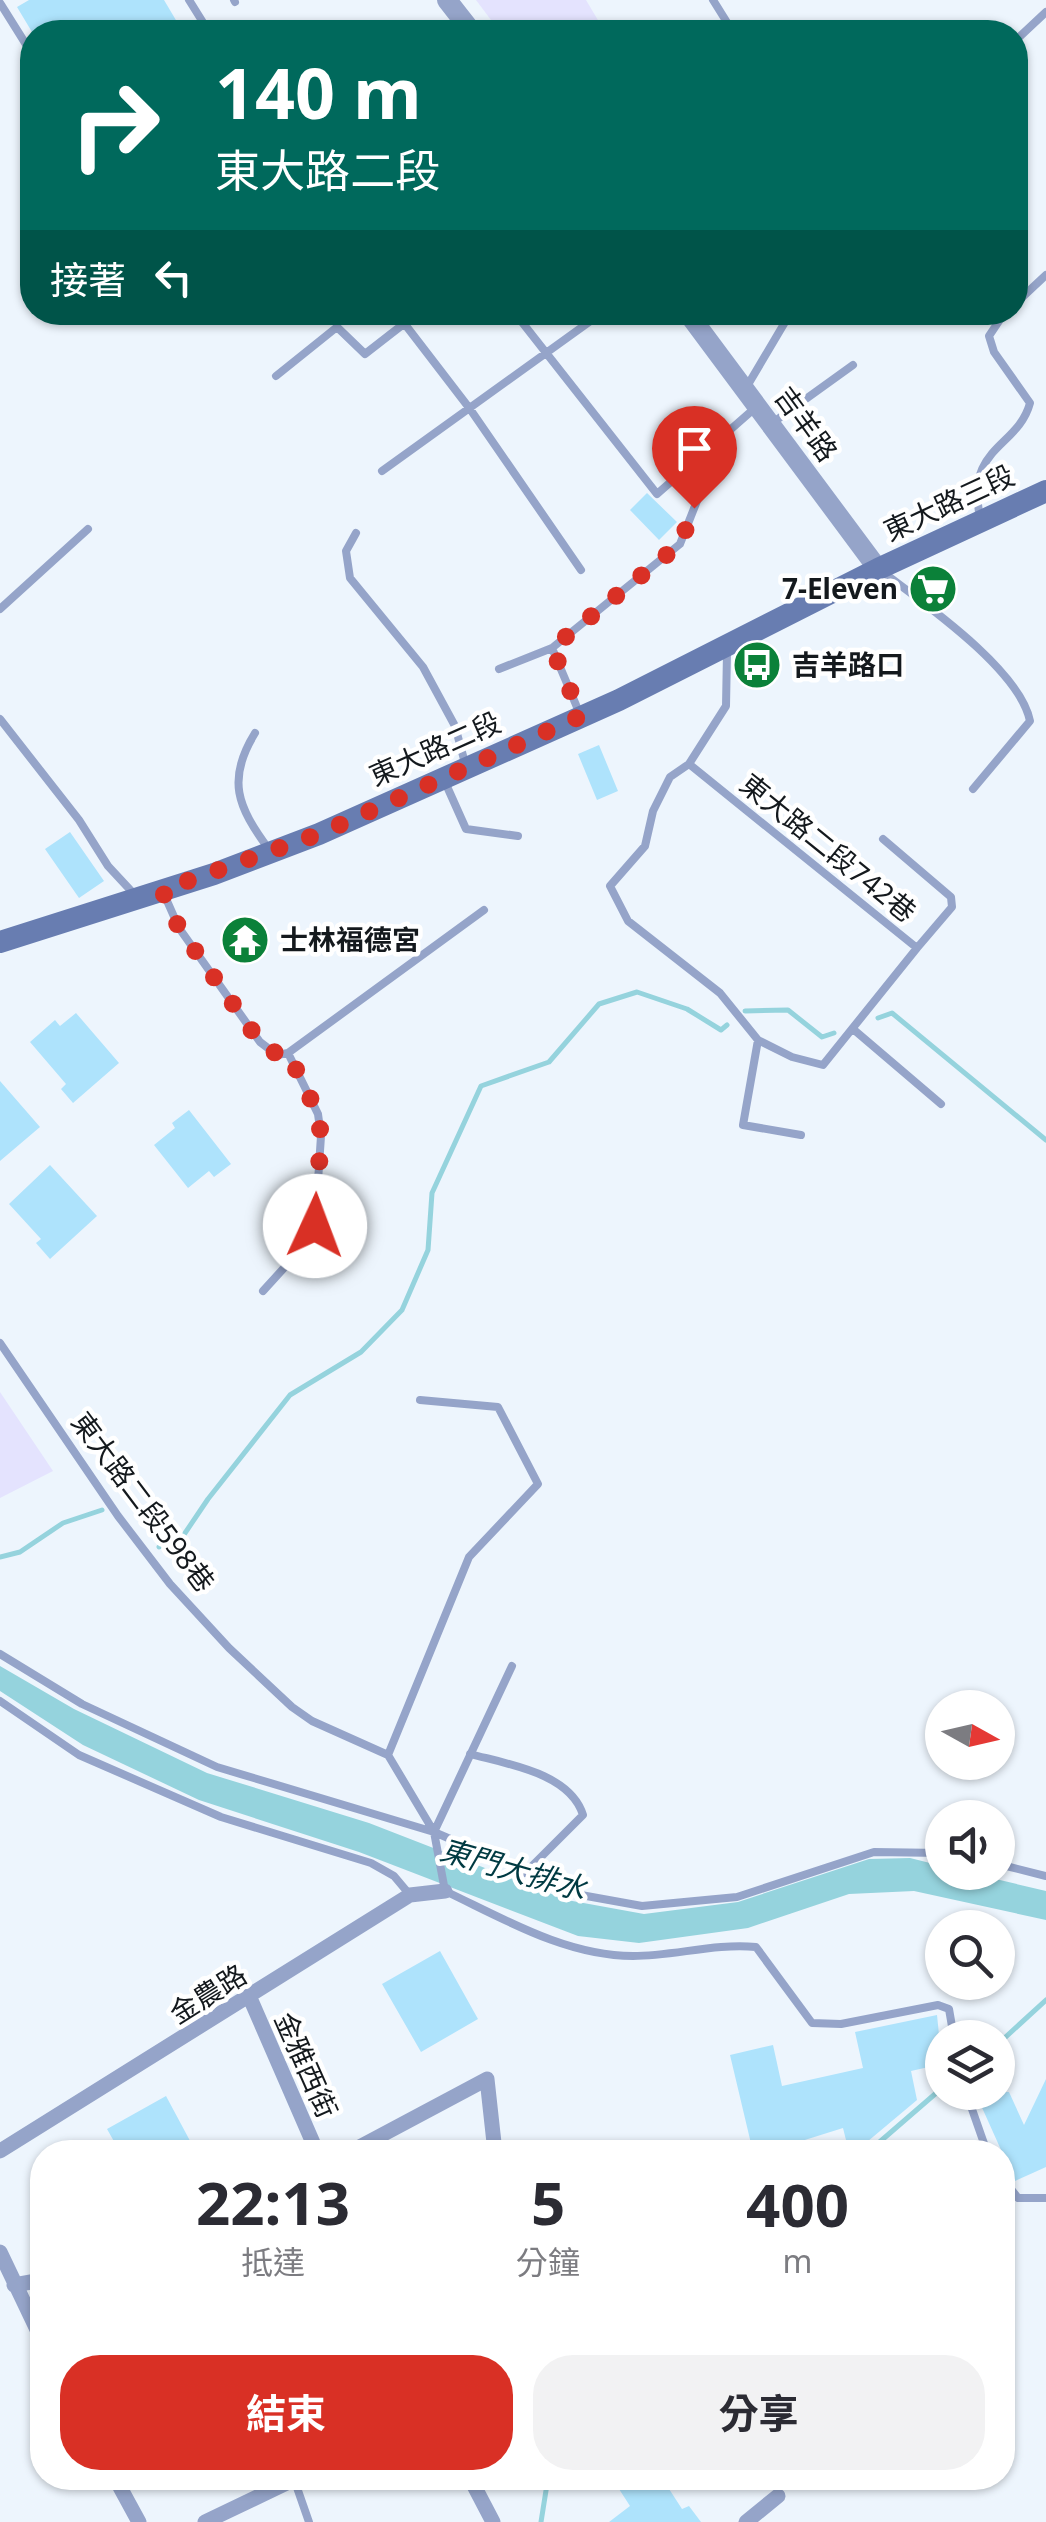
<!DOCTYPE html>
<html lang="zh-TW">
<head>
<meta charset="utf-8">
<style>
	:root { --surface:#fff; --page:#f2f2f3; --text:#2b2b33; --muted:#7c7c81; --accent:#d93025 }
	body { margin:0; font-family:"Noto Sans","Noto Sans TC",sans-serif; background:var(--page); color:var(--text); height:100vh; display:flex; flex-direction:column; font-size:38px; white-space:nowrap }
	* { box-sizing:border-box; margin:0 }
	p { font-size:32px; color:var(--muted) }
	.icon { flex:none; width:55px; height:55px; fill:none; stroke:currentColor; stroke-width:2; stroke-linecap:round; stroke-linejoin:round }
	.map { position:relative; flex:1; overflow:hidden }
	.panel { position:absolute; left:30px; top:2140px; width:985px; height:350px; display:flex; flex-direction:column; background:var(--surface); border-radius:40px; box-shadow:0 2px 8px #0004 }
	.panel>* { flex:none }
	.banner { position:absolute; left:20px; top:20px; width:1008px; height:305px; border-radius:40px; box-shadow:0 2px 8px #0004; background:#00695c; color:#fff; overflow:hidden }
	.needle { width:65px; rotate:98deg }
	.tools { position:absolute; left:925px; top:1690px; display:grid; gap:20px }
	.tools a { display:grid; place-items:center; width:90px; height:90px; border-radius:50%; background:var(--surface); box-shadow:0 2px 8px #0004; font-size:50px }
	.pin { position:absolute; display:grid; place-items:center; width:85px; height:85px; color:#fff; margin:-102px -42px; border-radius:50% 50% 50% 0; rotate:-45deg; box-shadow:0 0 10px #0007 }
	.pin .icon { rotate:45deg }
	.me { position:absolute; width:110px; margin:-55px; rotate:2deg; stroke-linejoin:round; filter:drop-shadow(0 0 8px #0008) }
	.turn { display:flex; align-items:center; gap:35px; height:210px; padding:0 30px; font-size:45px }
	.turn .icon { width:130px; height:130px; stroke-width:2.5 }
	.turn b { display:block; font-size:70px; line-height:85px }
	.then { display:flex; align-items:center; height:95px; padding:0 30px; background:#0003; gap:20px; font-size:38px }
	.eta { display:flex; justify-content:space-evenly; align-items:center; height:170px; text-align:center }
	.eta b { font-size:60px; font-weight:700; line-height:70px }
	.cta { display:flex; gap:20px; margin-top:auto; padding:20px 30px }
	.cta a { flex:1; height:115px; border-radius:40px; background:var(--accent); color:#fff; font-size:40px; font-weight:700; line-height:115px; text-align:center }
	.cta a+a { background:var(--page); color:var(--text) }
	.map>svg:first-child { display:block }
	.green { fill:#e4e3fe }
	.water { fill:#95d3dd }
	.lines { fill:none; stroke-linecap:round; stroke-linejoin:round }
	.stream { stroke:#95d3dd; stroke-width:5 }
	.building { fill:#aee3fc }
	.service { stroke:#95a4c9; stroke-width:8 }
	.minor { stroke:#95a4c9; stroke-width:15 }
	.tertiary { stroke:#95a4c9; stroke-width:20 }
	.secondary { stroke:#687db1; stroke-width:22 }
	.route { stroke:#d93025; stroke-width:18; stroke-dasharray:0 32.4 }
	.labels { text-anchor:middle; stroke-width:9; stroke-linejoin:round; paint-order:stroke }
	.street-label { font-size:28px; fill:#14191d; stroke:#fff }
	.poi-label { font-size:28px; font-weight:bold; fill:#14191d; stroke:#fff; text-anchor:start }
	.water-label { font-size:30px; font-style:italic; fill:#003a42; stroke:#fff }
</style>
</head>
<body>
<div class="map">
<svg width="1046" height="2522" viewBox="0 0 1046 2522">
	<rect width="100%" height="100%" fill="#edf5fd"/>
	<!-- green -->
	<path class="green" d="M476 0H586L605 32H500Z
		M0 1392 53 1471 0 1498Z"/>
	<!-- water -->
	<path class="water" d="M0 1666 74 1709 207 1773 369 1823 567 1900 644 1914 738 1902 869 1859 910 1858 942 1866V1872L970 1873 1046 1891V1920L914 1891 849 1894 748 1928 639 1943 578 1936 359 1852 199 1800 83 1745 0 1691Z"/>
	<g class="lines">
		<!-- stream -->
		<path class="stream" d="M745 1011 788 1010 822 1037 834 1033
			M878 1018 892 1013 1046 1140
			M159 1547 181 1539 208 1499 290 1395 361 1352 402 1310 428 1250 432 1193 481 1086 549 1062 599 1004 637 992 687 1009 721 1030 727 1025
			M0 1557 20 1552 63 1523 102 1510
			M998 2044 1046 2000
			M868 2152 942 2088
			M541 2522 548 2478"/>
	</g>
	<!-- building -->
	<path class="building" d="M29 0H164L183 32H32L17 7Z
		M647 493 677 522 659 540 630 510Z
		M599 745 618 791 597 800 578 754Z
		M70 832 104 881 79 898 45 849Z
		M244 921 262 947 245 958 227 933Z
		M76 1013 119 1063 73 1103 61 1089 66 1084 30 1042 55 1020 60 1026Z
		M0 1081 40 1127 0 1161Z
		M189 1110 231 1164 214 1177 209 1171 188 1188 154 1145 175 1128 172 1123Z
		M50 1165 97 1216 50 1259 36 1243 41 1239 9 1204Z
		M440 1951 478 2019 421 2052 382 1984Z
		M937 2015 942 2064 911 2071 917 2100 855 2152H849L843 2128 792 2144 795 2152H753L730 2055 773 2045 782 2086 863 2068 855 2032Z
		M1046 2079V2167L1015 2181 975 2092H1009L1024 2125Z
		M166 2096 196 2152H120L107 2129Z
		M636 2478H662L682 2509 689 2506 701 2522H609L630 2506 619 2489Z"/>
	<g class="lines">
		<!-- service -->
		<path class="service" d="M189 0 209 32
			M234 0 235 2
			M713 0 733 32
			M0 3 32 54
			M1015 41 1046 12
			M1015 304 1046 275
			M514 312 657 494 755 408
			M404 323 470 409 581 570
			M276 376 337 327 365 354 419 312
			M746 388 791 312
			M771 424 853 365
			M382 471 603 312
			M980 517C965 446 1018 448 1030 403L994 352 989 336 1005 312
			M356 533 346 551 350 578 423 667 455 726 465 763
			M884 573C925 604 1020 670 1030 721L973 789
			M0 609 88 529
			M552 648 680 544 721 440
			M727 652 726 706 689 764 917 948 823 1065 792 1057 758 1040
			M499 669 552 648 579 712
			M0 719 79 820 108 866 134 894
			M255 733C226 780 238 807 268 848
			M689 764 670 777 653 811 645 846 610 886 628 921 720 993 758 1040 743 1125 801 1135
			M445 782 466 829 518 836
			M883 839 951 897 952 907 917 948
			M164 894 179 928 260 1042 277 1055 288 1053 318 1114 321 1136 315 1226 304 1246 263 1291
			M853 1029 941 1104
			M288 1053 484 910
			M0 1343 118 1516 170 1584 229 1648 292 1707 312 1721 388 1755 434 1832 445 1891C504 1919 566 1956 633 1956 674 1956 715 1943 756 1947L812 2023 841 2024 938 2005 949 2009 954 2038
			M0 1654 82 1704 217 1767 434 1832 581 1895 642 1906 737 1897 874 1852 942 1853
			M0 1701 79 1755 221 1817 371 1863 394 1876 410 1895
			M470 1754C507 1764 570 1773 583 1815L525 1873
			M388 1755 469 1557 538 1484 498 1407 420 1400
			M434 1832 512 1666
			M998 1864 1046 1876
			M966 2092 987 2152
			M1002 2178 1018 2198H1046
			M294 2479 309 2522"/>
		<!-- minor -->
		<path class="minor" d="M250 1998 317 2152
			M0 2151 410 1895 445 1891
			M350 2152 487 2079 495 2152
			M0 2252 42 2340
			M14 2285 42 2280
			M115 2478 139 2522
			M470 2478 493 2522
			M205 2522 297 2478
			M746 2522 778 2496"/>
		<!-- tertiary -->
		<path class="tertiary" d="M447 0 472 32
			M687 312 878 569"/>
		<!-- secondary -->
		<path class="secondary" d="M0 942 214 874 319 834 619 700 878 569 1046 491"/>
	</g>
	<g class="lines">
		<!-- route -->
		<path class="route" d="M315 1226 321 1136 318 1114 288 1053 277 1054 260 1042 179 928 162 890 319 834 581 716 552 648 680 544 694 508"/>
	</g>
	<!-- icons -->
	<defs>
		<g id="supermarket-disc" transform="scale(2.5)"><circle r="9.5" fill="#0b8139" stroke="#fff"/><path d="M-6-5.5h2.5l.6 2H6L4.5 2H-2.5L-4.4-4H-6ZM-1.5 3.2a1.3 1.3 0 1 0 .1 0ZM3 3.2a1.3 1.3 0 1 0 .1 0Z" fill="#fff"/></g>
		<g id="bus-disc" transform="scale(2.5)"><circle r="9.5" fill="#0b8139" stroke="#fff"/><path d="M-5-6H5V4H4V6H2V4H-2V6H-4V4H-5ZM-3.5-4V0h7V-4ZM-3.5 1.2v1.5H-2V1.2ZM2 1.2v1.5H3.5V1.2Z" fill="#fff"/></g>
		<g id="temple-disc" transform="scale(2.5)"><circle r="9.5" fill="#0b8139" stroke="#fff"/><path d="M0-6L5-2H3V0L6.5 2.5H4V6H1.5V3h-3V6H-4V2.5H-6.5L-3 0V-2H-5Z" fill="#fff"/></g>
	</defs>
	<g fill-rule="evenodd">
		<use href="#supermarket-disc" x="933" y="589"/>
		<use href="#bus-disc" x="757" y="665"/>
		<use href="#temple-disc" x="245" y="940"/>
	</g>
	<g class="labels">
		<!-- street labels -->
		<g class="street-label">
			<text transform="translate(806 424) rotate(54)" y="10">吉羊路</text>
			<text transform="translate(949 503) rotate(-25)" y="10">東大路三段</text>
			<text transform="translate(435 749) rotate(-24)" y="10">東大路二段</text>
			<text transform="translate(828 848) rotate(39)" y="10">東大路二段742巷</text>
			<text transform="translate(143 1502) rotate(53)" y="10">東大路二段598巷</text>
			<text transform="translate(208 1994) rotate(-32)" y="10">金農路</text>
			<text transform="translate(306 2065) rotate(66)" y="10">金雅西街</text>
		</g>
		<!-- poi labels -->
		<g class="poi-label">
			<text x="898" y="599" text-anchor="end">7-Eleven</text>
			<text x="792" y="675">吉羊路口</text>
			<text x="280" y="950">士林福德宮</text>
		</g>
		<!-- water labels -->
		<g class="water-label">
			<text transform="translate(513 1870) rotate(16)" y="10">東門大排水</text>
		</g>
	</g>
</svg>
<div class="tools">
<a><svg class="needle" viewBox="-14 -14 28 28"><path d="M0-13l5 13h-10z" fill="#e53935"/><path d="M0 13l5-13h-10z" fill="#7c7c81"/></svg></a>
<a><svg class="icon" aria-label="sound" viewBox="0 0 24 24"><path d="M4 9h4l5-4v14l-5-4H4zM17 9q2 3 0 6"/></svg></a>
<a><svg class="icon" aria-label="search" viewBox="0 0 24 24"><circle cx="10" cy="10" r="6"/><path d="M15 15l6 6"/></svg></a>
<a><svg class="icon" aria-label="layers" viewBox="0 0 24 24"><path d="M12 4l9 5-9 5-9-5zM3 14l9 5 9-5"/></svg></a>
</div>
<div class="pin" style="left:694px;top:508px;background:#d93025"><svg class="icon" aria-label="arrive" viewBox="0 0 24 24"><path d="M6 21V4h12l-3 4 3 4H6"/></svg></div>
<svg class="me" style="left:315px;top:1226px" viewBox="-20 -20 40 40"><circle r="19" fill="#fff"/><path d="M0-13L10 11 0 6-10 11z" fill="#d93025"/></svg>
<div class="banner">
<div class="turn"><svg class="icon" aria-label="right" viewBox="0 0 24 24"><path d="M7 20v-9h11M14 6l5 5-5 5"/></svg><div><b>140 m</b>東大路二段</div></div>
<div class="then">接著<svg class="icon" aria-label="left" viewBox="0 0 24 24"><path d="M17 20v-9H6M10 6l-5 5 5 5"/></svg></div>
</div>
<section class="panel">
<div class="eta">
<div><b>22:13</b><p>抵達</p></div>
<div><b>5</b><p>分鐘</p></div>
<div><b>400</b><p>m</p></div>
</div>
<div class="cta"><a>結束</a><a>分享</a></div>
</section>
</div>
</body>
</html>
